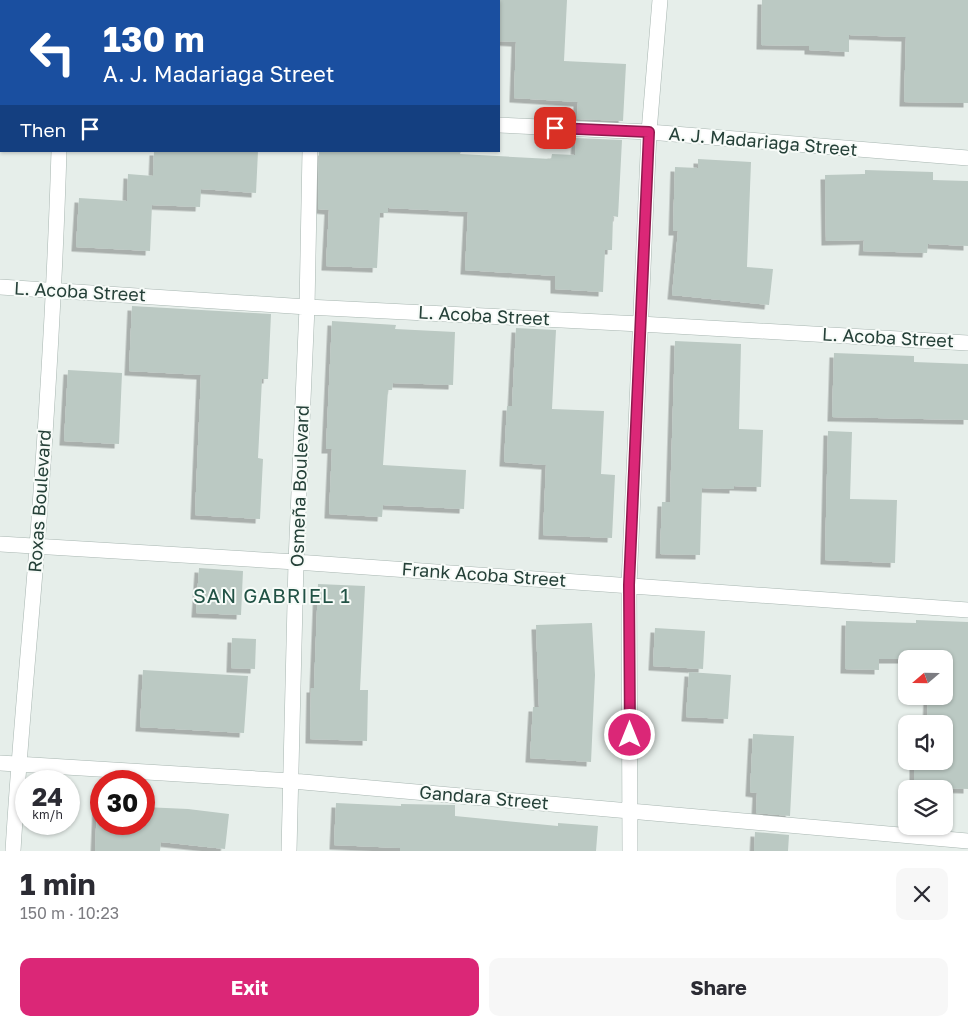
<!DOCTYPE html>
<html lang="en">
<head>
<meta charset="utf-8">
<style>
	:root { --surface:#fff; --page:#f7f7f7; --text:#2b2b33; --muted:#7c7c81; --accent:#db2777 }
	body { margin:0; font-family:"Golos Text",sans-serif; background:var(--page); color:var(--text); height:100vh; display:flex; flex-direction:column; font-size:19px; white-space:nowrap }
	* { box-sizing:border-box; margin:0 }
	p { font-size:16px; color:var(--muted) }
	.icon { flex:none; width:28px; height:28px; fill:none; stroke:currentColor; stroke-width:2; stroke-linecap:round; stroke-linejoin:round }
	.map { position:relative; height:851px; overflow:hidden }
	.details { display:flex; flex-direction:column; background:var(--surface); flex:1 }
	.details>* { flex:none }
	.guide { position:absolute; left:0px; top:0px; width:500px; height:152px; box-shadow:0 1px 4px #0004; background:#1a4fa0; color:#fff; overflow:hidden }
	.needle { width:32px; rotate:250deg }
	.fabs { position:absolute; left:898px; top:650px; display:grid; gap:10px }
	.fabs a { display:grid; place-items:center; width:55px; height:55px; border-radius:10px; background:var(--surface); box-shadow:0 1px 4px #0004; font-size:25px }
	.speed { position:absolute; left:15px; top:770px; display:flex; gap:10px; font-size:25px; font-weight:700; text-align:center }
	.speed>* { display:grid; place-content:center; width:65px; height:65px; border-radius:50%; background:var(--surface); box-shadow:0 1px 4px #0004; line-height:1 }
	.speed small { font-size:12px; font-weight:400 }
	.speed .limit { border:8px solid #d22; background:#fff; color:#111 }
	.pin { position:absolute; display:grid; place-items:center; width:42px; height:42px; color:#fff; margin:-21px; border-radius:10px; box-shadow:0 2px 8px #0006 }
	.me { position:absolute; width:55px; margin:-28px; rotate:0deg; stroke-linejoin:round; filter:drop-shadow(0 0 4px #0008) }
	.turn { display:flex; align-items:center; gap:18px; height:105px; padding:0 20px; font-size:22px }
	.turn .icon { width:65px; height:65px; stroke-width:2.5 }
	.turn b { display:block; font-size:35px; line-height:42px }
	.then { display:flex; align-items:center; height:48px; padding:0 20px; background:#0003; gap:10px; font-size:19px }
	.round { display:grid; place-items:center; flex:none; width:52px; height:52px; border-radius:10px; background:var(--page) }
	.headline { display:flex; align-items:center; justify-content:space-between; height:85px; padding:0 20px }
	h1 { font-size:30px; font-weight:700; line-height:38px }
	.primary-button { display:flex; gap:10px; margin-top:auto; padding:10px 20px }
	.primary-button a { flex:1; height:58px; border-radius:10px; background:var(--accent); color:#fff; font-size:20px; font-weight:700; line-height:58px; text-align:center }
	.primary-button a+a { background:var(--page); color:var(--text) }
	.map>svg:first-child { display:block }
	.building { fill:#bbc9c3; filter:url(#shadow) }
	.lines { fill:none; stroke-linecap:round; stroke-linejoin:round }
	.minor-casing { stroke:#a8b6b1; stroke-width:16 }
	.minor { stroke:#fff; stroke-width:15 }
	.route-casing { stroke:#8e194d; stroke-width:12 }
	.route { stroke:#db2777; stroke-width:9 }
	.labels { text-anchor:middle; stroke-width:4; stroke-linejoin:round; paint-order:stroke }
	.street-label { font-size:18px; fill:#254038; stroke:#f7fbf8 }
	.quarter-label { font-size:20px; letter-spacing:1px; fill:#215245; stroke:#f7fbf8 }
</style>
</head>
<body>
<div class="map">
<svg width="968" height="851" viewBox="0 0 968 851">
	<defs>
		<filter id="shadow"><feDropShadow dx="-4.5" dy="4.5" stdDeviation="0" flood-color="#0004"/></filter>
	</defs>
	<rect width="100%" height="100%" fill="#e6eeea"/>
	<!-- building -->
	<path class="building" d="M499 0H567L564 61 626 64 623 121 577 119 578 102 514 98 516 42 499 41Z
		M762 0H968V103L904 102 906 37 849 35V52L809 50V46L761 45Z
		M576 138 622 140 618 217 613 216 612 250H605L603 292 555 289V276L465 270 468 212 388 208V213H380L377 268 326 266 329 210 318 209 319 151H461L460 154 551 159 552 154 575 155Z
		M154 151H258L256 193 201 189 200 207 152 205 150 251 76 247 79 198 127 201 128 174 153 176Z
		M698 159 751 162 747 267 773 269 769 305 672 295 678 231H673L675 167 698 168Z
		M865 170 933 172V180L968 181V246L928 244 927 253 863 251 864 240 826 241 825 175 865 174Z
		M132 306 271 314 268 379H262L258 458 263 459 260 519 195 515 201 375 129 371Z
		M332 321 396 325 395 329 455 332 453 385 393 383 392 390H388L383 465 466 470 464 509 383 505 382 517 329 514 332 449H326Z
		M516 328 556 330 552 409 604 411 601 474 615 475 612 538 543 535 546 465 504 462 507 406H512Z
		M675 341 741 344 739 429 763 430 761 487 734 486V489L702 488 700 555 660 554 662 502H670Z
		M834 353 914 356V362L968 364V420L832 417Z
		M68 370 122 373 119 444 64 441Z
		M828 431 852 432 850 499 897 500 895 563 825 560Z
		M199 568 243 571 241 615 196 613Z
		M318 584 365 586 360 690H368L367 741 310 739 311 688H314Z
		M916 620 968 622V789L914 787V761H944V724H927L928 696H944V659H879V670L845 669 846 621 916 623Z
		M592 623 595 675 591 762 530 758 533 707H539L536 625Z
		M655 628 705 631 703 669 653 666Z
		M232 638 256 639 255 669 231 668Z
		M143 670 248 676 244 733 140 727Z
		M689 672 731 675 728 719 686 717Z
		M753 734 794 736 790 816 756 813 757 793 750 792Z
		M336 803 401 806V804L455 805V816L558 826V823L598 826 596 851H400V848L334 845Z
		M97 805H101V824H144V807L188 809 229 814 225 849 161 842 160 851H95Z
		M755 832 789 835 788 851H754Z"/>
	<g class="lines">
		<!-- minor casing -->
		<g class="minor-casing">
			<path id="minor" d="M63 1V0
				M315 1V0
				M0 90H1
				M499 125 649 132 968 158
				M0 287 307 307 640 324 968 343
				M0 544 296 562 968 610
				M0 763 292 781 968 841
				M13 851C19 749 29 648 37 547 47 415 55 283 59 151
				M289 851 296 562 307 307 310 151
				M630 851 629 585 649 132 660 0"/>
		</g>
		<!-- minor -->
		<use href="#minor" class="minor"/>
	</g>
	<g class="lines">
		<!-- route casing -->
		<g class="route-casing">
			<path id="route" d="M555 128 649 132 629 585 630 735"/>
		</g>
		<!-- route -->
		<use href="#route" class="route"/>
	</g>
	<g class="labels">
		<!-- street labels -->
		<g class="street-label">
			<text transform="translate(763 142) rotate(5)" y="6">A. J. Madariaga Street</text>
			<text transform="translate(80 292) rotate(3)" y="6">L. Acoba Street</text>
			<text transform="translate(484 316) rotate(3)" y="6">L. Acoba Street</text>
			<text transform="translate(888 338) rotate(3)" y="6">L. Acoba Street</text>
			<text transform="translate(300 486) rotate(-88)" y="6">Osmeña Boulevard</text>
			<text transform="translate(40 501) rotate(-86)" y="6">Roxas Boulevard</text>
			<text transform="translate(484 575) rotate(4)" y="6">Frank Acoba Street</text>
			<text transform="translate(484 798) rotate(5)" y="6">Gandara Street</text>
		</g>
		<!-- quarter labels -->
		<g class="quarter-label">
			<text x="272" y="603">SAN GABRIEL 1</text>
		</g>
	</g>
</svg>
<div class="fabs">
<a><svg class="needle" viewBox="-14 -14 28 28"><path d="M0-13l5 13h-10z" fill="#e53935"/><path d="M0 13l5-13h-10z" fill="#7c7c81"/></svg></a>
<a><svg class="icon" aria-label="sound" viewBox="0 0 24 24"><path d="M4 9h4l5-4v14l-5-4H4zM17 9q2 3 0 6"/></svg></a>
<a><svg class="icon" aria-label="layers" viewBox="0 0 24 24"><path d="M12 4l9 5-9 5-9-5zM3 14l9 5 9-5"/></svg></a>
</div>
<div class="speed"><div>24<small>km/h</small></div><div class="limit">30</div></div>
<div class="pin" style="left:555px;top:128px;background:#d93025"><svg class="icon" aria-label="arrive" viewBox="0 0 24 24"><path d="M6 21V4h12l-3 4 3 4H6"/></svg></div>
<svg class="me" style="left:630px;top:735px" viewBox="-20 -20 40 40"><circle r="17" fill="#db2777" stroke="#fff" stroke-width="3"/><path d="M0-11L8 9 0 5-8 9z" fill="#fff"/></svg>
<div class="guide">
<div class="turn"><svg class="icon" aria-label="left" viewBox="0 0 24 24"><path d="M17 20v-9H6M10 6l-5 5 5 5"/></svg><div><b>130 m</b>A. J. Madariaga Street</div></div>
<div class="then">Then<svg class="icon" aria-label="arrive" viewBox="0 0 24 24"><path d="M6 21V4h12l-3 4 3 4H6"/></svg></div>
</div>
</div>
<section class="details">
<div class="headline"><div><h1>1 min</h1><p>150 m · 10:23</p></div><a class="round"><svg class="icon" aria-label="close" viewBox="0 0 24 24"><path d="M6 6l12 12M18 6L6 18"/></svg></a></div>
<div class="primary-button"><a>Exit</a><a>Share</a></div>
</section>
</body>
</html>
